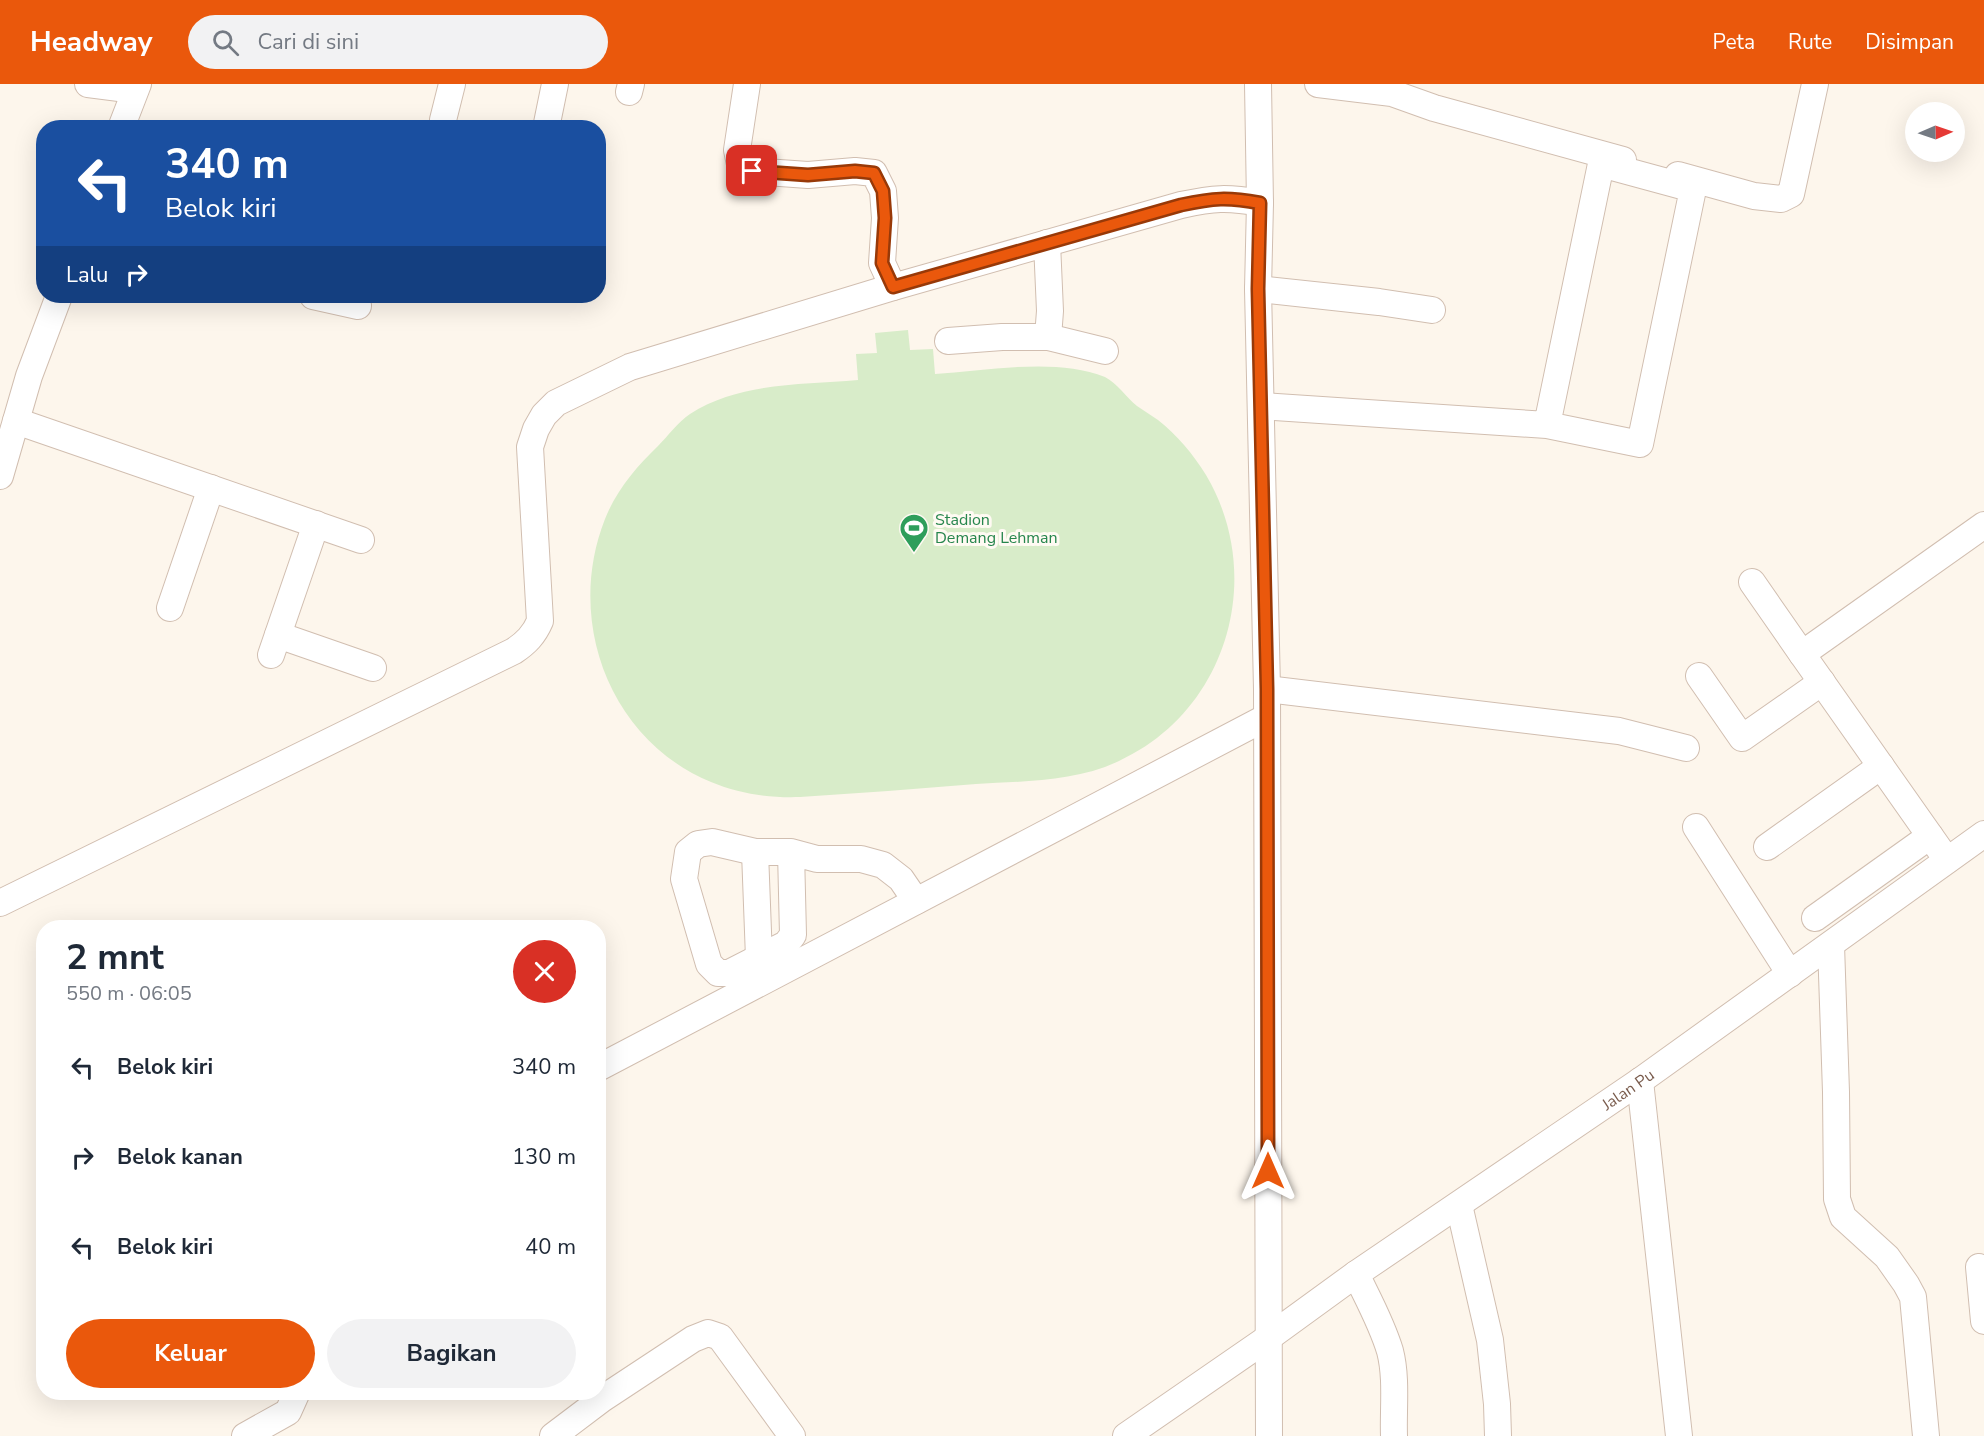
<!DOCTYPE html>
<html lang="id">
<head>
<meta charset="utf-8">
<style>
	:root { --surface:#fff; --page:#f2f2f3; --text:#1f2937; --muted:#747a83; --accent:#ea580c }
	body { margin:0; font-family:"Nunito Sans",sans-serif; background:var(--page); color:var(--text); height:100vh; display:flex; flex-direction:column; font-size:22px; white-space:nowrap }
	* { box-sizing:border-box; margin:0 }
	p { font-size:20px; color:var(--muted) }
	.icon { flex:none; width:33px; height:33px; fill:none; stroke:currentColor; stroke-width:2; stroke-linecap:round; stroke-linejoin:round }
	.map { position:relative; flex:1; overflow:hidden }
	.sheet { position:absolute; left:36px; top:836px; width:570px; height:480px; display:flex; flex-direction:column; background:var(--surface); border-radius:24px; box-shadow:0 6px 24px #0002 }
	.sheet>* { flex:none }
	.banner { position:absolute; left:36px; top:36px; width:570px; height:183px; border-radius:24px; box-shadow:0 6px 24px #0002; background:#1a4fa0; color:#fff; overflow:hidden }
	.needle { width:39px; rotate:88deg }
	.fabs { position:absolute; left:1905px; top:18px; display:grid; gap:12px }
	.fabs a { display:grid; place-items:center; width:60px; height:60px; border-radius:50%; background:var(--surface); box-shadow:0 6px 24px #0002; font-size:30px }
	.pin { position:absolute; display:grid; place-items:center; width:51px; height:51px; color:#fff; margin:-26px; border-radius:12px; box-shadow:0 3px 9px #0006 }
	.me { position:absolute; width:66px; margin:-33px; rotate:0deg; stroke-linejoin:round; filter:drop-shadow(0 0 4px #0008) }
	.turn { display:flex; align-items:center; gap:21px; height:126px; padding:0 30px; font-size:27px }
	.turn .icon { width:78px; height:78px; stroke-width:2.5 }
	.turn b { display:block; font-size:42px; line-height:51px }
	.then { display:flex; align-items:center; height:57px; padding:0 30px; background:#0003; gap:12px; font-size:22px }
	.round { display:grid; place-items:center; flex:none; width:63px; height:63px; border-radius:32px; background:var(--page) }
	.summary { display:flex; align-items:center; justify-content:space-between; height:102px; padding:0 30px }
	h1 { font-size:36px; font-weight:700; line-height:45px }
	.button { display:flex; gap:12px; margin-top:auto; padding:12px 30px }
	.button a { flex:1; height:69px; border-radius:36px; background:var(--accent); color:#fff; font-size:24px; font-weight:700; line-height:69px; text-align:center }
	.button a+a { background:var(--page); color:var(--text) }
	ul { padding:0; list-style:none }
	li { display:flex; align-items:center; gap:18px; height:90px; padding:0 30px }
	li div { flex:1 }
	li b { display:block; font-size:22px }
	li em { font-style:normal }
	header { display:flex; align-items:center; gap:36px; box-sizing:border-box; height:84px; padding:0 30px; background:var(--accent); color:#fff }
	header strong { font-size:28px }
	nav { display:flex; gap:33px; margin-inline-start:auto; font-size:21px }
	.search { width:420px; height:54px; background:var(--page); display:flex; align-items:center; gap:15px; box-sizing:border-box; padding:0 21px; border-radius:33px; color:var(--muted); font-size:22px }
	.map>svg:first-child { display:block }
	.green { fill:#d8ecc9 }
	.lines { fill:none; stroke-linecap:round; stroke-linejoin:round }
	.minor-casing { stroke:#d1beb0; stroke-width:28 }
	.minor { stroke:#fff; stroke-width:26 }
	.route-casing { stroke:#983908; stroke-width:15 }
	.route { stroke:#ea580c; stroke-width:10 }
	.labels { text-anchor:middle; stroke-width:6; stroke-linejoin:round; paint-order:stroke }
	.leisure-label { font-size:16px; fill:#27864d; stroke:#fffaf3; text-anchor:start }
	.street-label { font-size:16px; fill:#7a5c4d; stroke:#fffaf3 }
</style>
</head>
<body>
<header>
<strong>Headway</strong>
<div class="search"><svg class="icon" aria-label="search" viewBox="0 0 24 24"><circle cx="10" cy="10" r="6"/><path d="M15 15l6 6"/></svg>Cari di sini</div>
<nav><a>Peta</a><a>Rute</a><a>Disimpan</a></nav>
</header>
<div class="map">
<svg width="1984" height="1352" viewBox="0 0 1984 1352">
	<rect width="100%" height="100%" fill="#fdf6ec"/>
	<!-- green -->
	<path class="green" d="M908 246 910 266 933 265 935 290C987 287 1055 273 1105 293 1117 299 1127 314 1137 322 1144 327 1151 331 1158 336 1177 351 1193 370 1206 391 1266 492 1228 627 1119 677 1075 698 1024 697 976 700 917 705 859 709 800 713 769 714 740 710 711 698 609 656 565 536 605 435 616 407 636 383 658 362 668 352 678 338 690 330 740 298 802 301 858 296L856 270 877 269 875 249Z"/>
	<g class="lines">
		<!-- minor casing -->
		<g class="minor-casing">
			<g id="minor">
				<path d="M88 0 135 6"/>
				<path d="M747 0 737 66 740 80 752 87 808 91 855 87 874 89 883 107 885 134 882 179 893 203"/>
				<path d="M1258 0 1260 119 1258 205 1267 605 1269 1352"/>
				<path d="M1318 0 1392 9 1434 24 1623 76"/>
				<path d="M629 8 631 0"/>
				<path d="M443 36 452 0"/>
				<path d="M121 44 138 0"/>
				<path d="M546 44 555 0"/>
				<path d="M1678 91 1754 112 1781 115 1791 110 1815 0"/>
				<path d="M1047 159 1050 227 1048 253"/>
				<path d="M1258 205 1379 218 1432 226"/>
				<path d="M313 212 358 222"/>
				<path d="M948 257 1002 253H1048L1105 267"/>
				<path d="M1261 322 1547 341 1640 360 1693 105 1601 80 1547 341"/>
				<path d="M16 337 361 456"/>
				<path d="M0 392 29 292 59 212"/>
				<path d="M1752 498 1802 570"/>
				<path d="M170 524 211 404"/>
				<path d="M278 551 373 584"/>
				<path d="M271 571 316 440"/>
				<path d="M1699 592 1742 654 1822 598"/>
				<path d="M1267 605 1619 647 1686 664"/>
				<path d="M1696 743 1790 890"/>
				<path d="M1767 763 1881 682"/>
				<path d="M755 768 759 874"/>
				<path d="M791 768 793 851 786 860 729 889H718L709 880 684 795 688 768 698 760 712 758 755 768H791L817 775H861L883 781 901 795 916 817"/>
				<path d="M1947 776 1802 570 1984 441"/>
				<path d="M0 819 514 567C526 559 534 551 540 537L530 363 536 345 544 331 556 319 630 283 893 203 1181 121C1214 114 1227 113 1260 119"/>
				<path d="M1815 834 1930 752"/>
				<path d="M1831 861 1836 1008 1837 1115 1843 1133 1887 1173 1906 1200 1913 1213 1926 1352"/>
				<path d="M598 984 1267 633"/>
				<path d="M1640 997 1679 1352"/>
				<path d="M1459 1121 1490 1256 1497 1320 1498 1352"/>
				<path d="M1979 1183 1984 1237"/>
				<path d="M1356 1190C1368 1215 1382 1240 1390 1267 1397 1294 1393 1325 1394 1352"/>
				<path d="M245 1352 288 1328 297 1308"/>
				<path d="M553 1352 602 1315 693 1255 708 1249 720 1253 792 1352"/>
				<path id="s1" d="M1126 1352 1268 1254 1356 1190 1640 997 1984 750"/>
			</g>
		</g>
		<!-- minor -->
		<use href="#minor" class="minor"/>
	</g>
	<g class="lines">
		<!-- route casing -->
		<g class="route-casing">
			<path id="route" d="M752 87 808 91 855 87 874 89 883 107 885 134 882 179 893 203 1181 121C1214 114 1227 113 1260 119L1258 205 1267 605 1268 1087"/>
		</g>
		<!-- route -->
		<use href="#route" class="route"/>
	</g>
	<!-- icons -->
	<defs>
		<g id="stadium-pin" transform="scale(1.5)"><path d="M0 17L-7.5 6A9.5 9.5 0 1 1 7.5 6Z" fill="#2e9e5b" stroke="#fffaf3"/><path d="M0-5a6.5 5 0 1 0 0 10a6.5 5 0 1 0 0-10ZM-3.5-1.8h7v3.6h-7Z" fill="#fff"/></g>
	</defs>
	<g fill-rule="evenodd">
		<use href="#stadium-pin" x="914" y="444"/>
	</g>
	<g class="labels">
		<!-- leisure labels -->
		<g class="leisure-label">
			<text x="935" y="441">Stadion<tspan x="935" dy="18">Demang Lehman</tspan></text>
		</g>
		<!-- street labels -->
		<g class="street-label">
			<text dy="6" stroke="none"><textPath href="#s1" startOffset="610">Jalan Pu</textPath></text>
		</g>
	</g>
</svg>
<div class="fabs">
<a><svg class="needle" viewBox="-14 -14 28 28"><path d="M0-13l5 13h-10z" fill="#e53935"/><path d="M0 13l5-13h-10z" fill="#747a83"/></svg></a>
</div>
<div class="pin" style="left:752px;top:87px;background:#d93025"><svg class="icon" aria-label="arrive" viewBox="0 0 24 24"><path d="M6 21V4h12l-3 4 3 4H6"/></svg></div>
<svg class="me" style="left:1268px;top:1087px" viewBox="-20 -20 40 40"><path d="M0-17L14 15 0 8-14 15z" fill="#ea580c" stroke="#fff" stroke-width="4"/></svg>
<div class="banner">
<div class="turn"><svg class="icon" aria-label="left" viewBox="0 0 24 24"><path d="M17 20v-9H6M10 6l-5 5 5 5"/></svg><div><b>340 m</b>Belok kiri</div></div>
<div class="then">Lalu<svg class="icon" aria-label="right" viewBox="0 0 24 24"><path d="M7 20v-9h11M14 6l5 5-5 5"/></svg></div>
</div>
<section class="sheet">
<div class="summary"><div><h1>2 mnt</h1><p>550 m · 06:05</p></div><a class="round" style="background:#d93025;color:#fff"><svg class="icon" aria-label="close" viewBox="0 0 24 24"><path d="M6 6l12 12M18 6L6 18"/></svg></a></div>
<ul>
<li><svg class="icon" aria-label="left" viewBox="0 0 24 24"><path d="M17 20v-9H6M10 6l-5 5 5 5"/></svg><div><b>Belok kiri</b></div><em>340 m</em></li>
<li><svg class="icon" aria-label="right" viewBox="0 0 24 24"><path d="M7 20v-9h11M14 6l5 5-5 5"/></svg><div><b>Belok kanan</b></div><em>130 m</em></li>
<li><svg class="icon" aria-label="left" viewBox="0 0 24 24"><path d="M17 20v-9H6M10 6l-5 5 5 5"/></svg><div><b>Belok kiri</b></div><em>40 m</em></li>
</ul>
<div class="button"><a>Keluar</a><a>Bagikan</a></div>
</section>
</div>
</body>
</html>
